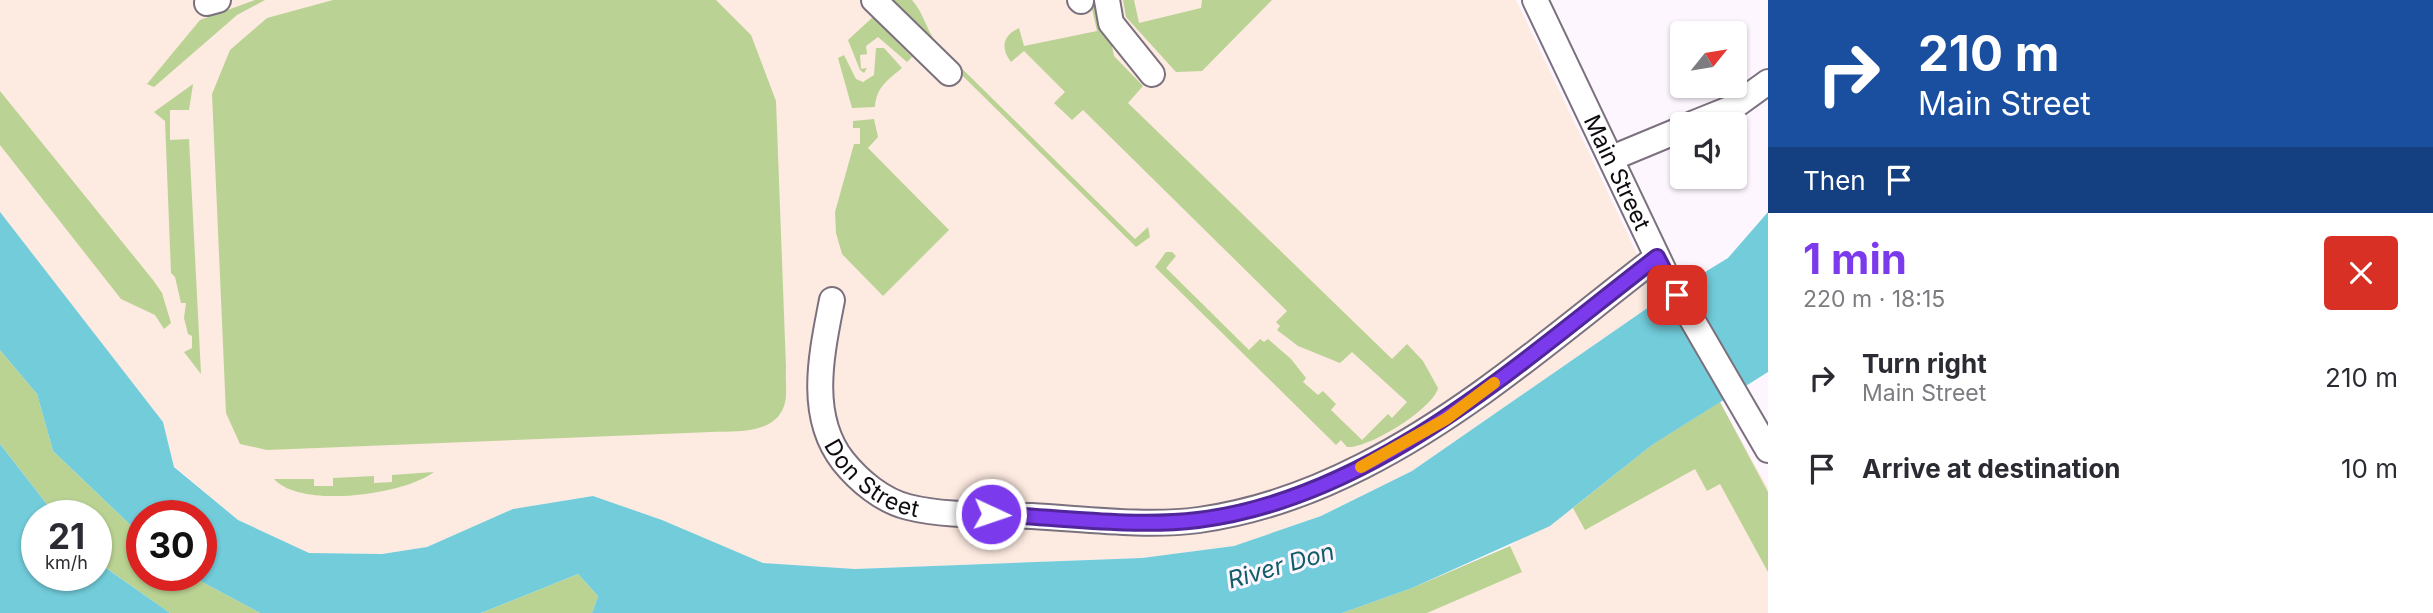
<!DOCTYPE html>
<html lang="en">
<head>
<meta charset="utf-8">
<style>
	:root { --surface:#fff; --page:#f7f7f7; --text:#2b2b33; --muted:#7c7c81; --accent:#7c3aed }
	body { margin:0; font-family:Inter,sans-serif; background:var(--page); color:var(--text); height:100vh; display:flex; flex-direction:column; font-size:26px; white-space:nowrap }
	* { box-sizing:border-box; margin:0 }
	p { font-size:23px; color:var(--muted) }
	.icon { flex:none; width:38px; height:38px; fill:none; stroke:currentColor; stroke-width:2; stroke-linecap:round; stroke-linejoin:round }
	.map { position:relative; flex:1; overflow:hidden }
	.drawer { display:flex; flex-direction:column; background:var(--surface); width:665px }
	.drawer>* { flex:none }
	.top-card { background:#1a4fa0; color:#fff; overflow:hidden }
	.needle { width:46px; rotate:60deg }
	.controls { position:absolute; left:1670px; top:21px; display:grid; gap:14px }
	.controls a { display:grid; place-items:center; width:77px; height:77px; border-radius:7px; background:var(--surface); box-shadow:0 2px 5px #0004; font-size:35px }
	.speed { position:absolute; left:21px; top:500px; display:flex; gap:14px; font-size:35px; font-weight:700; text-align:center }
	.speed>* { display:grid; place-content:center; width:91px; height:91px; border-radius:50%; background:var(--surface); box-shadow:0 2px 5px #0004; line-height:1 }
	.speed small { font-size:18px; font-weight:400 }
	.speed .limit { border:10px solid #d22; background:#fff; color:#111 }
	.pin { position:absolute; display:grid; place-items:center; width:60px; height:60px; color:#fff; margin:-30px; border-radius:14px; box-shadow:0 4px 10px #0006 }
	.me { position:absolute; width:77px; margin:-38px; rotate:93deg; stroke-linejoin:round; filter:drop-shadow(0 0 5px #0008) }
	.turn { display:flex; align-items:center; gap:24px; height:147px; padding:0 35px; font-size:32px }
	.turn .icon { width:91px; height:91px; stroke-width:2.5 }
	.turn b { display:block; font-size:49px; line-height:60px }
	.then { display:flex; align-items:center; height:66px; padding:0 35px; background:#0003; gap:14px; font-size:26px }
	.round { display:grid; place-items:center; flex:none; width:74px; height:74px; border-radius:7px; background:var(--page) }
	.overview { display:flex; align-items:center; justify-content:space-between; height:119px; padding:0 35px }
	h1 { font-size:42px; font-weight:700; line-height:52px; color:var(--accent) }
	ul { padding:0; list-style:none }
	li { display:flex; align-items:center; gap:21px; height:91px; padding:0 35px }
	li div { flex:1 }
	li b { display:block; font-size:26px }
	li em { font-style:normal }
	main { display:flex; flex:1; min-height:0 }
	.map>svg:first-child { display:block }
	.commercial { fill:#fdeae0 }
	.green { fill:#bad294 }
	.forest { fill:#bad393 }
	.water { fill:#72ccda }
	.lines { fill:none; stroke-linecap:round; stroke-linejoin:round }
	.minor-casing { stroke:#7b717e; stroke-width:28 }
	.minor { stroke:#fff; stroke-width:24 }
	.route-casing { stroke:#51269a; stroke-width:18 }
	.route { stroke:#7c3aed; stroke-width:12 }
	.slow { stroke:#f59e0b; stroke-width:12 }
	.labels { text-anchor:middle; stroke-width:6; stroke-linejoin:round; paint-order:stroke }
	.street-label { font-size:23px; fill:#0e0a0f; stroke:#fdf6ff }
	.water-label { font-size:24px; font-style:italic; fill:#115e68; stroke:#fdf6ff }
</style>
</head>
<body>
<main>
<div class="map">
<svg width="1768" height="613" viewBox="0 0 1768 613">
	<rect width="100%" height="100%" fill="#fdf6ff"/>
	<!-- commercial -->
	<path class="commercial" d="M0 0H1516L1659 300 1412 471 1321 516 1234 546 1142 558 855 569 763 563 662 520 593 496 513 509 427 547 382 554 308 553 238 520 174 466 163 422 0 213Z
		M1720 402 1768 488V613H1342L1412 588 1510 546 1652 445Z"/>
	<!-- green -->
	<path class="green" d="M255 0H265L237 15 154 87 147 84 200 20Z
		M333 0H716L751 35 776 101 786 368C785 379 788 396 784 406 774 435 735 431 711 432L267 450 240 444 226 413 212 94 230 50 267 18Z
		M892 0H912C923 12 926 28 936 43L1135 239 1148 227 1150 237 1136 247 889 3Z
		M1090 0H1102L1114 56 1143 86 1128 103 1392 359 1407 344 1423 361 1438 388C1433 409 1368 449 1347 447L1341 440 1336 445 1155 267 1166 252H1172L1176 256 1166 268 1249 350 1260 339 1264 342 1268 339 1291 359 1306 378 1303 382 1318 395 1323 391 1336 404 1331 410 1362 440 1388 414 1392 418 1407 402 1352 352 1340 363 1298 346 1277 330 1280 326 1276 322 1287 311 1083 110 1072 120 1054 103 1065 92 1024 51 1011 62C1000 48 1003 35 1019 28L1024 46 1097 31Z
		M1123 0H1134L1139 23 1201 8 1202 0H1272L1202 71 1176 72 1126 17Z
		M873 17 912 57 907 62 878 37 866 46 867 54 860 55 861 69 867 68 864 73 860 70 848 40Z
		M876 48H884L902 68C888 80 876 87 875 107L852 108 838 58 844 55 856 79 863 82 874 75Z
		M193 84 189 110H170V140L189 139 201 374 184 352 192 348V336L188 334 184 318 186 303H181L175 277 171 273 165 121 154 112Z
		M0 91 153 280 162 293 171 323 164 329 155 315 121 299 0 145Z
		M874 119 878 137 868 148 949 230 883 296 842 254 836 233 835 212 854 144H860V128H853V121Z
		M1720 402 1768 492V572L1720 484 1707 491 1695 469 1585 530 1573 508 1652 445Z
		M434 472C403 495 301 509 274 479H314V486H333V478L374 476V483L392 482V475Z"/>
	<!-- forest -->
	<path class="forest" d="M0 350 37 394 53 451 142 536V576H191L260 613H170L99 563 96 516H56L0 444Z
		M1510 546 1522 572 1427 613H1342L1412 588Z
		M578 574 598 596 592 613H481Z"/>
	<!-- water -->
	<path class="water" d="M0 212 163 422 174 467 238 520 309 553 382 554 427 547 513 509 593 496 662 520 763 563 855 569 1142 558 1234 546 1321 516 1412 471 1659 300 1728 258 1768 212V372L1652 445 1550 526 1412 588 1342 613H592L598 596 578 574 481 613H260L191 576H201V516H142V536L53 451 37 394 0 350Z
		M0 444 56 516H37V576H96V561L170 613H0Z"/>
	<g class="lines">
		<!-- minor casing -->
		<g class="minor-casing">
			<g id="minor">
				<path d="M874 0 949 73"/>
				<path d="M1080 0 1081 1"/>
				<path d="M1107 0 1111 23 1152 74"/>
				<path id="s1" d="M1535 0 1665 273 1768 450"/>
				<path d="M207 3 218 0"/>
				<path d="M1692 124 1732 108 1768 82"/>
				<path d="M1612 158 1682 129"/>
				<path id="s2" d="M832 300C822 352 807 415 843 461 859 481 883 501 908 507 948 517 992 514 1032 516 1085 519 1147 527 1199 520 1256 512 1312 492 1363 466 1470 412 1562 330 1657 257"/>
			</g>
		</g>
		<!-- minor -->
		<use href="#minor" class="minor"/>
	</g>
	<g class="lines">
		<!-- route casing -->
		<g class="route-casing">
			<path id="route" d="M991 514C1056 517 1134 528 1198 520 1375 498 1521 361 1657 257L1677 295"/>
		</g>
		<!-- route -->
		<use href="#route" class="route"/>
		<!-- slow -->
		<path class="slow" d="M1361 467 1446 419 1494 383"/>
	</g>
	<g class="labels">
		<!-- street labels -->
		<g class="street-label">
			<text dy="8" stroke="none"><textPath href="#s1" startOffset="191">Main Street</textPath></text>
			<text dy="8" stroke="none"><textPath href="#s2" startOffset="201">Don Street</textPath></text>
		</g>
		<!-- water labels -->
		<g class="water-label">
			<text transform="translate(1281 566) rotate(-16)" y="8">River Don</text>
		</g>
	</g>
</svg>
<div class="controls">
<a><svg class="needle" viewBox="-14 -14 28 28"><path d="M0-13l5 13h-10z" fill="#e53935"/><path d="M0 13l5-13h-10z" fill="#7c7c81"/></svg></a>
<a><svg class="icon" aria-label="sound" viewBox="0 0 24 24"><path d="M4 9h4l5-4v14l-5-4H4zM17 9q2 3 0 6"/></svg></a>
</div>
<div class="speed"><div>21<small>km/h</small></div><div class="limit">30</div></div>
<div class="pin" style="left:1677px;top:295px;background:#d93025"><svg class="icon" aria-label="arrive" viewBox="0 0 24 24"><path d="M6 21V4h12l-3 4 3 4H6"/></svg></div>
<svg class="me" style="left:991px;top:514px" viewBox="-20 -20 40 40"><circle r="17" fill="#7c3aed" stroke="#fff" stroke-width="3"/><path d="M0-11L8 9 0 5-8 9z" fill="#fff"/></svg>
</div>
<section class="drawer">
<div class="top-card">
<div class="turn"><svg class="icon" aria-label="right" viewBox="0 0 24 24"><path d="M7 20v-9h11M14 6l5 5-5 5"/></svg><div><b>210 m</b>Main Street</div></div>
<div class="then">Then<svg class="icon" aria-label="arrive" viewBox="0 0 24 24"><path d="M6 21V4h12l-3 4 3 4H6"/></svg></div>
</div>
<div class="overview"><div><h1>1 min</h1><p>220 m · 18:15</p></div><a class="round" style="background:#d93025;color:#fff"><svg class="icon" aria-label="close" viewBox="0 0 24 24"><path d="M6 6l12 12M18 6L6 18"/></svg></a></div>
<ul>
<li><svg class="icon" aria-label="right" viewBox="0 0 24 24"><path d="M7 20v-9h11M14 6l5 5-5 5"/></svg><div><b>Turn right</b><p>Main Street</p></div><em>210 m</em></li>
<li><svg class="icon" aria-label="arrive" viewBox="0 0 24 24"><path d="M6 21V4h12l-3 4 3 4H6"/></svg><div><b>Arrive at destination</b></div><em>10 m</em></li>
</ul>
</section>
</main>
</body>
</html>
